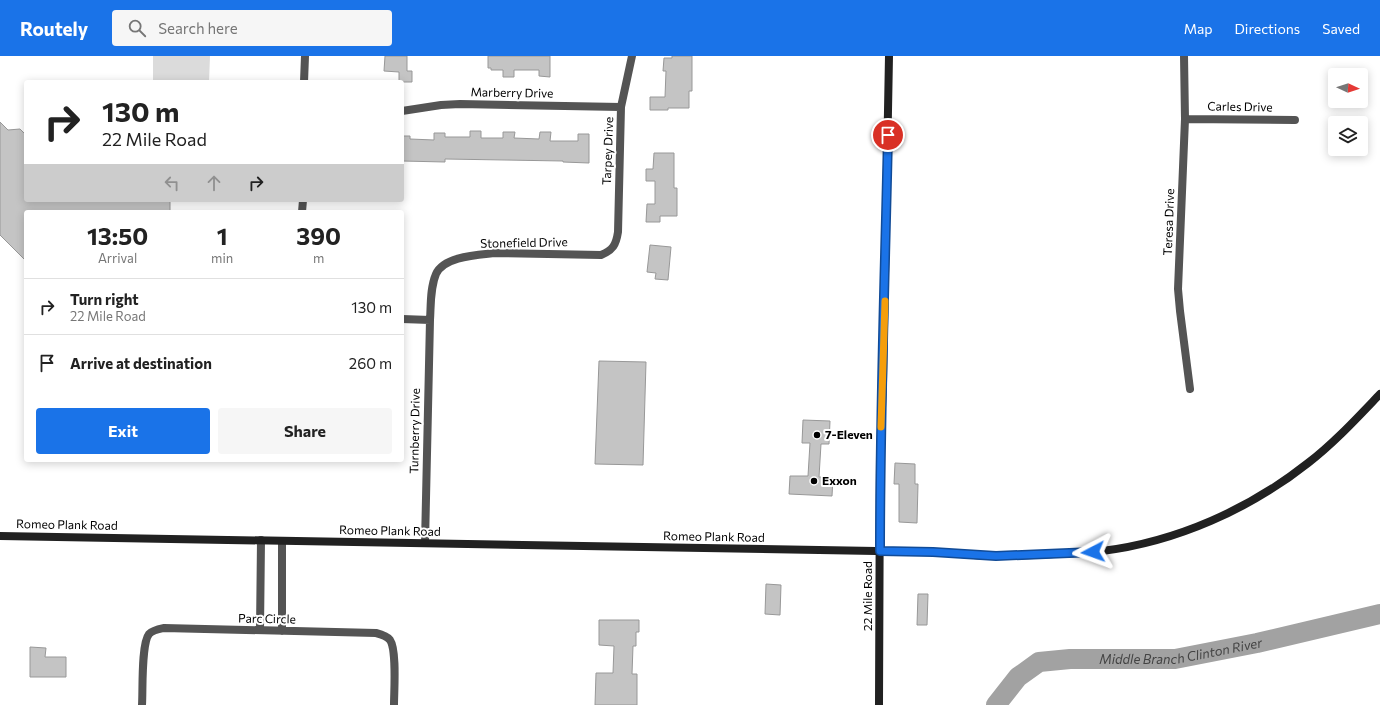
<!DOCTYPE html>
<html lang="en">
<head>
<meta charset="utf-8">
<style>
	:root { --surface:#fff; --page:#f6f6f6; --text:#222; --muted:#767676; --line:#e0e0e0; --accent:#1a73e8 }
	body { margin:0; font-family:Commissioner,sans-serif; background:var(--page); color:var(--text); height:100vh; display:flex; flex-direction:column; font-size:15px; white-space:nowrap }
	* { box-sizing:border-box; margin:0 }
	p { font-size:13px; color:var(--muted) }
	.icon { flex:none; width:22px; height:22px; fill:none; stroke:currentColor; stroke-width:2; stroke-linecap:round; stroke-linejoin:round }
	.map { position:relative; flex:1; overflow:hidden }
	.panel { position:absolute; left:24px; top:154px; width:380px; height:252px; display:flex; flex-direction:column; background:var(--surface); border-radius:4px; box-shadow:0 2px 10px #0003 }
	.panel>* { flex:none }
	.hud { position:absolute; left:24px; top:24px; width:380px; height:122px; border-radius:4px; box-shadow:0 2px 10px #0003; background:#fff; color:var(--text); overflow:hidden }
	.needle { width:26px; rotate:93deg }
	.buttons { position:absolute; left:1328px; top:12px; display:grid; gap:8px }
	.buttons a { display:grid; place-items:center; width:40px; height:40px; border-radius:4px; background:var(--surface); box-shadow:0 2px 10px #0003; font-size:20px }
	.pin { position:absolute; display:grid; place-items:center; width:34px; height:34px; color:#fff; margin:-17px; border:2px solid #fff; border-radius:50%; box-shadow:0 1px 4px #0007 }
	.me { position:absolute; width:44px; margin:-22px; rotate:266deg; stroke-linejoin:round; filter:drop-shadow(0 0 3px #0008) }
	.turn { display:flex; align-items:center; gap:14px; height:84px; padding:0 12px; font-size:18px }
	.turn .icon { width:52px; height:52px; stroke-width:2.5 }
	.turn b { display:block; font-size:28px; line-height:34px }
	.lanes { display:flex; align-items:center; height:38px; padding:0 12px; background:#0003; justify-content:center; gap:20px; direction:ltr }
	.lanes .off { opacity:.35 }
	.eta { display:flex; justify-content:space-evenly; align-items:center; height:68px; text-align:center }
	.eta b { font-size:24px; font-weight:700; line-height:28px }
	.primary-button { display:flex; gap:8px; margin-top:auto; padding:8px 12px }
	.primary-button a { flex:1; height:46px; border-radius:4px; background:var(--accent); color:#fff; font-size:16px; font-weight:700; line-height:46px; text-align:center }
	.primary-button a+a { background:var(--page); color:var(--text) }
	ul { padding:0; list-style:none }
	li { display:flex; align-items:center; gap:12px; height:56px; padding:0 12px; border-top:1px solid var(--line) }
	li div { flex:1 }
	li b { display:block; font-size:15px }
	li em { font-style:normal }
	header { display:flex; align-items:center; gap:24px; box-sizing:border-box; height:56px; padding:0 20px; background:var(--accent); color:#fff }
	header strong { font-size:19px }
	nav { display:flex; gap:22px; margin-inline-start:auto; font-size:14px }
	.search { width:280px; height:36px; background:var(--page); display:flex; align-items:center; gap:10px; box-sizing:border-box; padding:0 14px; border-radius:4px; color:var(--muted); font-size:15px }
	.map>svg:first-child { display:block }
	.green { fill:#dbdbdb }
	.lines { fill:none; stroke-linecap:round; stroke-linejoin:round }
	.river { stroke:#a2a2a2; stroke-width:20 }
	.building { fill:#c4c4c4; stroke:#989898 }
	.street { stroke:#545454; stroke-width:8 }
	.secondary { stroke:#212121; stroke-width:8 }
	.route-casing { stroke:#114b97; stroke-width:10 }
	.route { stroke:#1a73e8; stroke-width:7 }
	.slow { stroke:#f59e0b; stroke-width:7 }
	.poi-dot { fill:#000; stroke:#fff; stroke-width:1.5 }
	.labels { text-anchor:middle; stroke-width:4; stroke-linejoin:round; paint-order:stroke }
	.street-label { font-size:12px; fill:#000; stroke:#fff }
	.poi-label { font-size:12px; font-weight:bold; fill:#000; stroke:#fff; text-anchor:start }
	.water-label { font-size:13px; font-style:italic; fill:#434343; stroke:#fff }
</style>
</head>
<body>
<header>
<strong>Routely</strong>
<div class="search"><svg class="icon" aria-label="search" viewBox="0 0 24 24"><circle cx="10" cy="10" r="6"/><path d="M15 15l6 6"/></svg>Search here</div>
<nav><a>Map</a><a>Directions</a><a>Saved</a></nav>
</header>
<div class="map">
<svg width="1380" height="649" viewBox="0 0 1380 649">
	<rect width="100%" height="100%" fill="#fff"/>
	<!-- green -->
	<path class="green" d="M153 0H210L209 26H153Z"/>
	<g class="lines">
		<!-- river -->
		<path class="river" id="s1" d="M996 649 1018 621 1039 606 1070 603H1175L1257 587 1380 558"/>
	</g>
	<!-- building -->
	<path class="building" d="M385 0H407V15H412V26H399V16L384 15Z
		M488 0H550V21L539 20V14H514V21H503V14H491V12H488Z
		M672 0H692V35H689V52H668V54H650V41H665L666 15H663L664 2H672Z
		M0 66 8 74 20 73 26 79V144H170V156H26V205L0 179Z
		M470 75H481V82H503V76H515L514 82 539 83 540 76H551L550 85H578V78H589V107L563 106V105L445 103V106L402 105V80H410V83L434 84V77H445V81H470Z
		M654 97H674V132H677V160H660V166H646L647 148H655V125H646V113H653Z
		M650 189 671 191 668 224 655 223 656 217 647 216Z
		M599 305 646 306 643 409 595 408Z
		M803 364 830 365 829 388H821L819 421 833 422 832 440 789 438 790 420H808L810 387H802Z
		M895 407 915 408V428H918L917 467 899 466V428H894Z
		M766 528 781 529 780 559 765 558Z
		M918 538H928L927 569H917Z
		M599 564H639V576H636V590H633L632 618H637V649H595L596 617H613L614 590 599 589Z
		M30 591 46 592 45 601H66V621H30Z"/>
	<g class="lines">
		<!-- street -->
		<path class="street" d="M1184 0 1185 63 1178 233 1180 255 1190 333
			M304 26 305 0
			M402 55 441 49 460 48 621 51
			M1185 63 1295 64
			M302 156 303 144
			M402 263 430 264
			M282 485V575
			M425 487 430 264C431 249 430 232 436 218 444 200 478 199 495 197L601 199C613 194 616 189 618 176L621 51 632 0
			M260 574 261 484
			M142 649C143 635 141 588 149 578 153 574 159 573 164 572L376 577C380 578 387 580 390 584 397 594 394 635 394 649"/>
		<!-- secondary -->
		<path class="secondary" d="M0 480 933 496C954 497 975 500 996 500 1015 500 1035 499 1054 498 1070 497 1086 497 1102 495 1176 486 1250 453 1308 407 1334 387 1357 362 1380 338
			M879 649 880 399 883 327 889 0"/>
	</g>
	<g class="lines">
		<!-- route casing -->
		<g class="route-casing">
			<path id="route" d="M888 79C885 217 880 356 880 495L933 496 996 500 1093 496"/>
		</g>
		<!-- route -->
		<use href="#route" class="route"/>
		<!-- slow -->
		<path class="slow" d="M881 371 885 245"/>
	</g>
	<!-- markers -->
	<g class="poi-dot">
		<circle cx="817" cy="379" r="4"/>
		<circle cx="814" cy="425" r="4"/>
	</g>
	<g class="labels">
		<!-- street labels -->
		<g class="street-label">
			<text transform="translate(512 37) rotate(1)" y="4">Marberry Drive</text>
			<text transform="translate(1240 51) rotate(1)" y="4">Carles Drive</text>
			<text transform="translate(608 95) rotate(-88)" y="4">Tarpey Drive</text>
			<text transform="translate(1169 166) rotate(-88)" y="4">Teresa Drive</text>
			<text transform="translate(524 187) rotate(-1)" y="4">Stonefield Drive</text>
			<text transform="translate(415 375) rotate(-89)" y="4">Turnberry Drive</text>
			<text transform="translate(67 469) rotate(1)" y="4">Romeo Plank Road</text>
			<text transform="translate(390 475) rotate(1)" y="4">Romeo Plank Road</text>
			<text transform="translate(714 481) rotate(1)" y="4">Romeo Plank Road</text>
			<text transform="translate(868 540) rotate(-90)" y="4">22 Mile Road</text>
			<text transform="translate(267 563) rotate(1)" y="4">Parc Circle</text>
		</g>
		<!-- poi labels -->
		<g class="poi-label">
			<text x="825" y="383">7-Eleven</text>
			<text x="822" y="429">Exxon</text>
		</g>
		<!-- water labels -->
		<g class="water-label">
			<text dy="5" stroke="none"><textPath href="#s1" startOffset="204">Middle Branch Clinton River</textPath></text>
		</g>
	</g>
</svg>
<div class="buttons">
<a><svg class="needle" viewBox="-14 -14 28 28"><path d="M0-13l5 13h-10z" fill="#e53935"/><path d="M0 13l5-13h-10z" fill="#767676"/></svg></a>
<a><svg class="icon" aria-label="layers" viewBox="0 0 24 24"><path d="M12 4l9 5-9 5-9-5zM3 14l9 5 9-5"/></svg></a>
</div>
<div class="pin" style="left:888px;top:79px;background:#d93025"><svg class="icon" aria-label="arrive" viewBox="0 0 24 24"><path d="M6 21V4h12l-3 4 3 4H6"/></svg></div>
<svg class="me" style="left:1093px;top:496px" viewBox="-20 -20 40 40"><path d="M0-17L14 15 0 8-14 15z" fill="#1a73e8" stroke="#fff" stroke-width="4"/></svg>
<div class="hud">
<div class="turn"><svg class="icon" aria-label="right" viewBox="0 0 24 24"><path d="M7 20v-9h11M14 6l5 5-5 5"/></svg><div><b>130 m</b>22 Mile Road</div></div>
<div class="lanes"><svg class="icon off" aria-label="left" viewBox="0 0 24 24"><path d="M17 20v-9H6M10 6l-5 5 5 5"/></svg><svg class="icon off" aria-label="ahead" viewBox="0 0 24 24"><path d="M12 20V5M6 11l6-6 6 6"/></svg><svg class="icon" aria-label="right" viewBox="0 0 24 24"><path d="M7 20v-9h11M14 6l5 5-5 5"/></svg></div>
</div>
<section class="panel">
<div class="eta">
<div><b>13:50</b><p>Arrival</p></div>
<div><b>1</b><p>min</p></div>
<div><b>390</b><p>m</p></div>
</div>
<ul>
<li><svg class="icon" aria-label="right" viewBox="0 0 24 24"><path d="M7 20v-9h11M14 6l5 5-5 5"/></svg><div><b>Turn right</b><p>22 Mile Road</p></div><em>130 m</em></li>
<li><svg class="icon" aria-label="arrive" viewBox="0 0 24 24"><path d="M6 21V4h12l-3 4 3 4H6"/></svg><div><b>Arrive at destination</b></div><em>260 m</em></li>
</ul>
<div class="primary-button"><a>Exit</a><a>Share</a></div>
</section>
</div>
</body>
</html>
